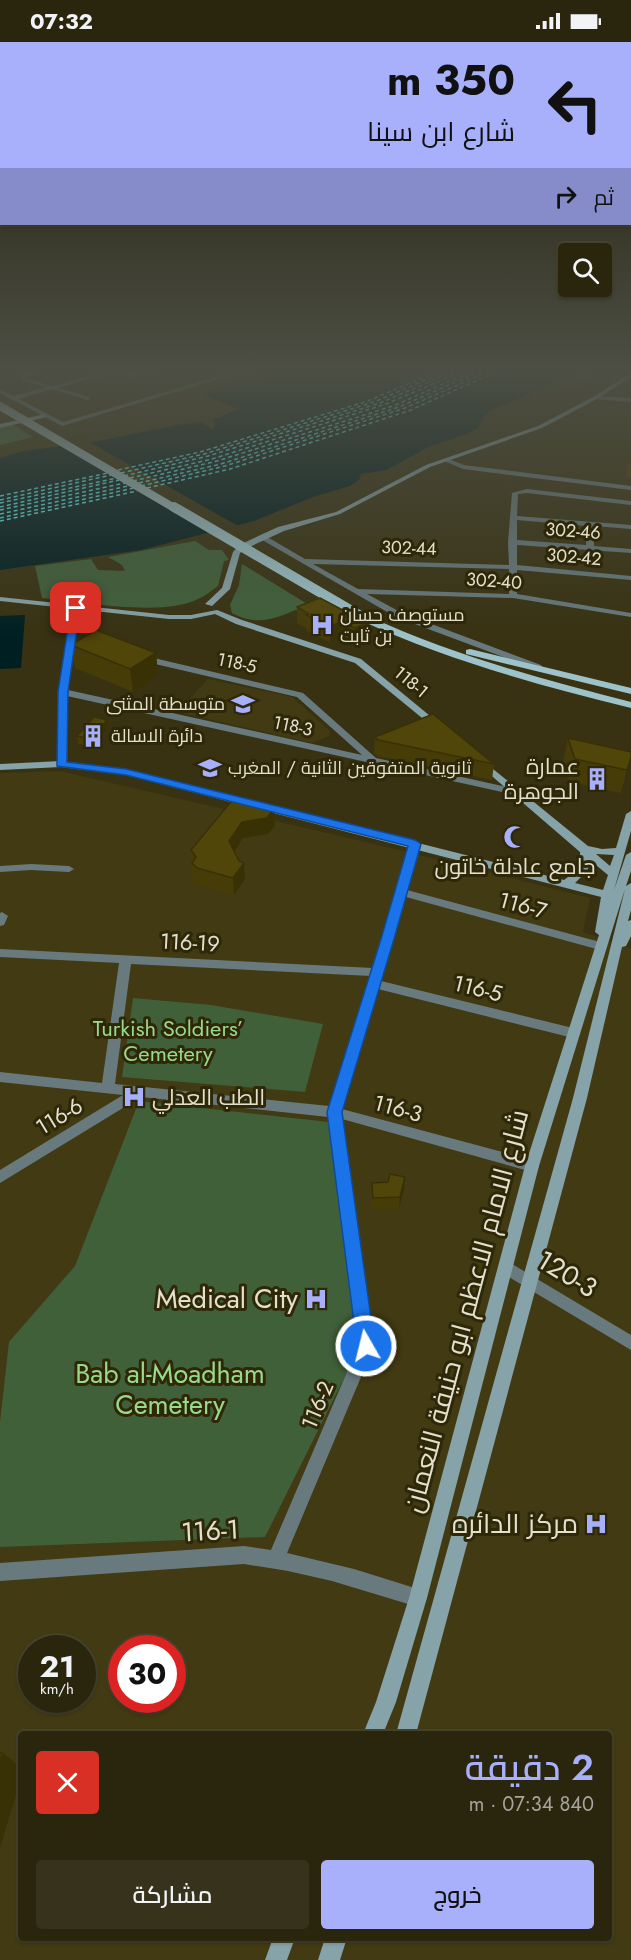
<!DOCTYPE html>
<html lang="ar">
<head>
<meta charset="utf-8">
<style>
	:root { --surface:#2a260e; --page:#36321c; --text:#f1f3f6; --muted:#a5a59e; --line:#46432e; --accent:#a8b0fc }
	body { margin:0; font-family:Jost,Cairo,sans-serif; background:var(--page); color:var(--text); direction:rtl; height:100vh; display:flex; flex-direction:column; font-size:22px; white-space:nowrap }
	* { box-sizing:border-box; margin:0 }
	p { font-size:20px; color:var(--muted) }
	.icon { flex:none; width:33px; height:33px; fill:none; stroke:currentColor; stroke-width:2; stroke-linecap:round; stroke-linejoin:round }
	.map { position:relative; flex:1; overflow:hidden; direction:ltr }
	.panel { position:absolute; left:18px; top:1689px; width:594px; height:210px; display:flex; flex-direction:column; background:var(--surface); border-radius:6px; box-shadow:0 2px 4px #0004,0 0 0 2px var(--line); direction:rtl }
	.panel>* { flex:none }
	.guide { position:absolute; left:0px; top:0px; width:632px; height:183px; box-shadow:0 2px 4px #0004,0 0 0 2px var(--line); direction:rtl; background:#a8b0fc; color:#111; overflow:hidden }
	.buttons { position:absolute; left:558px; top:201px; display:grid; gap:12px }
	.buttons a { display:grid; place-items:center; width:54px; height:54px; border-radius:6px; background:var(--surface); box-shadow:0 2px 4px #0004,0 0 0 2px var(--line); font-size:30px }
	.speed { position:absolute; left:18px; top:1593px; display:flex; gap:12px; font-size:30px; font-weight:700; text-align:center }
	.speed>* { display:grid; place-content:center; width:78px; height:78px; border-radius:50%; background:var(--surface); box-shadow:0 2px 4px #0004,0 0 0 2px var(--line); line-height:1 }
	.speed small { font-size:15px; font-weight:400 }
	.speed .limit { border:9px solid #d22; background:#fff; color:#111 }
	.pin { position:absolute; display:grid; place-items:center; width:51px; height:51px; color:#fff; margin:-26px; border-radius:12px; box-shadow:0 3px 9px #0006 }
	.me { position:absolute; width:66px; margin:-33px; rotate:352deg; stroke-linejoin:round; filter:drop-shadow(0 0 4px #0008) }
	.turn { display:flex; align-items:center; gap:21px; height:126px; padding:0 18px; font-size:27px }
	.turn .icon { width:78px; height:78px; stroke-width:2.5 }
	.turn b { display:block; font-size:42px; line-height:51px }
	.then { display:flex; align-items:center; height:57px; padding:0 18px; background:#0003; gap:12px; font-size:22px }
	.round { display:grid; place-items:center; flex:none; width:63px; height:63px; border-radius:6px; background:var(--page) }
	.head { display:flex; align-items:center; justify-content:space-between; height:102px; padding:0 18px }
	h1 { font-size:36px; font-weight:600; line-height:45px; color:var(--accent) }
	.button { display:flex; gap:12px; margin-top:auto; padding:12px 18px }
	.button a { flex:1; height:69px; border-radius:6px; background:var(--accent); color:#111; font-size:24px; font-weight:600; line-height:69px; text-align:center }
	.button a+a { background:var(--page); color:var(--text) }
	.status { display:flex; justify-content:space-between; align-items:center; height:42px; padding:0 30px; background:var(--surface); direction:ltr }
	.status svg { height:16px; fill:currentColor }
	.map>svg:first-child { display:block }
	.built { fill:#423a12; fill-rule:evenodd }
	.green { fill:#40603a }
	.water { fill:#001f22 }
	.pier { fill:#383212 }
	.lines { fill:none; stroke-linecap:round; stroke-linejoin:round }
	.ferry { stroke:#58eef8; stroke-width:1.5; stroke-dasharray:4 3; stroke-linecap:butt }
	.street { fill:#687a7e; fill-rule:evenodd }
	.secondary { fill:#86a3a9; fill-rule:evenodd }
	.primary { fill:#9dc2ca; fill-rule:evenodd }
	.primary-bridge-far1 { stroke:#9dc2ca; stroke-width:8 }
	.primary-bridge { stroke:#9dc2ca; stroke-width:10 }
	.wall { fill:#463c08 }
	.shaded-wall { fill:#393106 }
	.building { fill:#514609; stroke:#393106; stroke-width:1.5 }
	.route { fill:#1a73e8; stroke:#114b97; stroke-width:1.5 }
	.labels { text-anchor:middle; stroke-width:6; stroke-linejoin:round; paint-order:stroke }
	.far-street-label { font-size:18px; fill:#e3e0ce; stroke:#2e2808 }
	.far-poi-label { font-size:18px; fill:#e3e0ce; stroke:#2e2808; text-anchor:start }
	.poi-label { font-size:22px; fill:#e3e0ce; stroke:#2e2808; text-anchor:end }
	.street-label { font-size:22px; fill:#e3e0ce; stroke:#2e2808 }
	.park-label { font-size:22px; fill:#98d98a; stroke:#2e2808 }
	.near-street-label { font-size:27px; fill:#e3e0ce; stroke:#2e2808 }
	.near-poi-label { font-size:27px; fill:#e3e0ce; stroke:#2e2808; text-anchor:end }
	.near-park-label { font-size:27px; fill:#98d98a; stroke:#2e2808 }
</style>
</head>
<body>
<div class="status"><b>07:32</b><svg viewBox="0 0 49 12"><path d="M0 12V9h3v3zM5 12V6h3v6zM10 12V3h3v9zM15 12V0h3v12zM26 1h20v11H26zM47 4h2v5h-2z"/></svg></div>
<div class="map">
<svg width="631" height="1918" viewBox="0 0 631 1918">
	<rect width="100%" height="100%" fill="#383212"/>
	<!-- built -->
	<path class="built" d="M208 637 292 655 330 689 329 694 312 701 178 670Z
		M60 729 404 809 590 856 583 890 631 907V1918H0V731ZM32 1606H82V1658H32ZM122 1606H172V1658H122ZM21 1692H609V1896H21Z"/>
	<!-- green -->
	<path class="green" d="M13 383 33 395 0 403V386Z
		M195 499 209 508H222L229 518 224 519 218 544C211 549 205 554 198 557 164 575 81 560 42 556L35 524 91 517 98 528 125 529 122 523 108 515Z
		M242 522 309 563C280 573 262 587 232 571L230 563 239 543Z
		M133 956 211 963 323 982 305 1050 122 1035Z
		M139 1059 329 1080 359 1306 265 1495 0 1505V1380L9 1300 75 1224Z"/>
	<!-- water -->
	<path class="water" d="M279 328H580L571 335 492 368 484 374 478 386 467 392 428 405 387 428 361 432 359 438 350 444 313 455 254 479 141 508 0 528V416L24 409 98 399 177 383 201 380 213 387 215 383 212 378 238 367 203 353 232 341 261 338 267 331Z
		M25 573 21 626 0 627V574Z"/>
	<!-- pier -->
	<path class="pier" d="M84 397 240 485 211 492 55 401Z"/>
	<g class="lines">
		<!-- ferry -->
		<path class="ferry" d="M118 428 200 410 368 359 440 328
			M121 431 204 412 374 360 449 328
			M124 434 208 414 380 361 457 328
			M130 436 212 417 386 362 466 328
			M133 439 217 419 393 364 475 328
			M139 441 221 422 399 365 483 328
			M141 444 225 424 405 366 492 328
			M147 446 230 427 411 368 500 328
			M0 454 108 431
			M0 458 111 433
			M0 461 117 436
			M0 465 119 438
			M0 468 125 441
			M0 472 128 444
			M0 476 134 446
			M0 479 137 449"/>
		<!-- street -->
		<path class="street" d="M30 328H37L26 336 52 344 102 330V328L132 331 157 328 132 335 110 331 58 346 90 355 88 358 52 347 19 357 63 380 240 328H249L62 384 0 351V347L14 354 46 345 21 338 22 332Z
			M595 354 631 356V360L593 357Z
			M446 416 464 423 631 444V448L463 427 444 419 443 418Z
			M527 447 631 459V463L527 451 518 452 517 474 631 483V487L594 484V504L631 507V511L517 503V523L631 534V538L517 528V552L631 571V575L513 556 367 552 402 571 541 623 542 625 538 628 396 575 257 495 264 493 305 517 509 523 508 500 512 451ZM517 478 587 484 586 503 517 498ZM313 522 509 527V552L358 547Z
			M73 563 80 565 68 648 362 713 297 655 138 618V614L141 613 303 651 376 716 516 747 521 750 516 753 67 654 66 722 61 725 58 724 59 650Z
			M415 799 420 802 407 848 600 900 606 904 600 908 406 855 381 939 573 986 577 988 579 991 577 994 573 996 378 947 342 1067 532 1118 537 1120 539 1124 537 1128 532 1130 342 1077 374 1304 287 1511 354 1527 418 1547 424 1550 427 1556 424 1562 418 1565 332 1539 288 1529 244 1522 0 1539V1521L244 1504 271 1508 358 1304 328 1075 141 1055 0 1141V1128L123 1053 0 1040V1030L102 1041 119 921 0 915V907L373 926 410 802ZM131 922 371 934 329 1064 115 1042Z
			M31 822 69 824 74 827 69 830 31 828 0 830V824Z
			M2 870 8 874 4 883 0 884V871Z
			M507 1219 631 1293V1308L502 1231 500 1226 502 1221Z"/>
		<!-- secondary -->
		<path class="secondary" d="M631 331V335L597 357 542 386 430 425 340 472 284 489 245 507 240 511 230 547 212 564 205 562 222 546 233 510 239 503 278 485 336 470 426 423 538 384 593 355Z
			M45 372 47 375 0 386V382Z
			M0 555 169 573H191L217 568 242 578 361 617 441 683 439 685H433L355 621 236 582 215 572 191 577H169L0 559Z
			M482 718 588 804 602 807 616 806 626 772 631 769V789L614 848 626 813 631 810V829L626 844 631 841V868L628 879 631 878V894L626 904 622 905 587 1056 416 1692H396L573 1056 625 847 539 1124 427 1556 396 1660 383 1692H363L376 1660 409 1556 525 1124 599 893 595 890 601 855 126 733 61 725 0 728V722L61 719 126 727 564 838 576 829 580 822V810L479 723V719ZM596 812 614 813 610 824ZM591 819 608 833 603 848 575 841 587 829Z
			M273 1896H295L287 1918H265Z
			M325 1896H347L340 1918H318Z"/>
		<!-- primary -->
		<path class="primary" d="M360 574H368C452 613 541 637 631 660V666C538 643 447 618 360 578Z
			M470 607 631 646V652L466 612V608Z"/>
		<!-- primary-bridge-far1 -->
		<path class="primary-bridge-far1" d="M0 364 176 467"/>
		<!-- primary-bridge -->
		<path class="primary-bridge" d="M174 465 364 576"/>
	</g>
	<!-- wall -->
	<path class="wall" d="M597 335 581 345H560L561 339Z
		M631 413V436L625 435 628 421Z
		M297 565 367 581 366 596 354 602 342 595 330 600 320 596 306 588V586L297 581Z
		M71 603 156 611 158 634 133 650 75 626Z
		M108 686 91 705 78 702 77 694Z
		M375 695 494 722 492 738 377 714 374 711Z
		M568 696 631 716 621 751 570 740 563 720Z
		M260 766H274L275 783 268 792 243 796 234 810 239 819 244 821 245 837 234 853 198 843 193 838 191 808Z
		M405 1135 404 1147 399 1167 372 1168 371 1153 372 1141 388 1140Z"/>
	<!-- shaded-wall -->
	<path class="shaded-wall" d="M598 329 597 335 581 345 582 339Z
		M342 579V595L330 600 331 584Z
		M367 581 366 596 354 602 355 586Z
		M156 611 158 634 133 650 130 627Z
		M107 678 108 686 91 705 90 697Z
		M631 715 626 734 621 751 627 728Z
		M274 766 275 783 268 792 243 796 230 816 229 799 242 780Z
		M244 821 245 837 234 853 233 836Z
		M405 1135 404 1147 399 1167 400 1155Z
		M3 1711 21 1726V1736L0 1806V1722Z"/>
	<!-- building -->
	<path class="building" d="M582 329H598L582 339H561Z
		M631 413V422L628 421Z
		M320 556 367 581 355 586 342 579 331 584 320 580 306 573 309 572 297 565Z
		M96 588 156 611 130 627 71 603Z
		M433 672 494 722 378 698 375 695Z
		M94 675 107 678 90 697 77 694Z
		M568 696 631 710V715L627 728 575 717Z
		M234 756 252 760 260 766 264 763 274 766 267 776 242 780 229 799 239 819 244 821 233 836 197 826 192 821 196 815 191 808Z
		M390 1132 405 1135 400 1155 373 1156 372 1141 388 1140Z
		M0 1711H3L0 1722Z"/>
	<!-- sky -->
	<linearGradient id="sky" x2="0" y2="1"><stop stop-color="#1f1c0a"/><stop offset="0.55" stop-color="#4d4f44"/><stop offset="1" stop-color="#4d4f44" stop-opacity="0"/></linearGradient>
	<rect width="631" height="596" fill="url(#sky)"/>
	<!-- route -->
	<path class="route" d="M76 563 80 566 68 650 67 720 126 727 415 798 421 802 394 897 342 1070 375 1304 372 1310 366 1312 359 1310 357 1304 327 1070 381 897 408 804 126 733 57 724 58 650 71 566Z"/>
	<!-- icons -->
	<defs>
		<g id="hospital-bare" transform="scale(1.8)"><path d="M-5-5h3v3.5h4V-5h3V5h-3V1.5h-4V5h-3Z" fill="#a8b0fc" stroke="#2e2808" stroke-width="2.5" paint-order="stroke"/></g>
		<g id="school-bare" transform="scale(1.8)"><path d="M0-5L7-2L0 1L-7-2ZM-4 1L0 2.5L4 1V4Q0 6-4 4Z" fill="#a8b0fc" stroke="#2e2808" stroke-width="2.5" paint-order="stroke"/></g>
		<g id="building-bare" transform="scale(1.8)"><path d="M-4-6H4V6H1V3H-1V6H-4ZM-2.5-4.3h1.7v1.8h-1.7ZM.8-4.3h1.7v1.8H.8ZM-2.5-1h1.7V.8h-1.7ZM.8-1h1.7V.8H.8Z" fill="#a8b0fc" stroke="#2e2808" stroke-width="2.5" paint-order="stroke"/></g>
		<g id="mosque-bare" transform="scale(1.8)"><path d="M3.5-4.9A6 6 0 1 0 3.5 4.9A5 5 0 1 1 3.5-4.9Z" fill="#a8b0fc" stroke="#2e2808" stroke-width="2.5" paint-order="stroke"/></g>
	</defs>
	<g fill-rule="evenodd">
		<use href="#hospital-bare" x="322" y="583"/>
		<use href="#school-bare" x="243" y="662"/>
		<use href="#building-bare" x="93" y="694"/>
		<use href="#school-bare" x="210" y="726"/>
		<use href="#building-bare" x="597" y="737"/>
		<use href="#mosque-bare" x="515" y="795"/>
		<use href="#hospital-bare" x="134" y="1055"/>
		<use href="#hospital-bare" x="316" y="1257"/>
		<use href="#hospital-bare" x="596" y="1482"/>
	</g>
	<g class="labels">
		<!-- far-street labels -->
		<g class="far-street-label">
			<text transform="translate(573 489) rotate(4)" y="6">302-46</text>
			<text transform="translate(409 506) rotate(2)" y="6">302-44</text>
			<text transform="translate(574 515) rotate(5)" y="6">302-42</text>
			<text transform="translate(494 539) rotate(4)" y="6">302-40</text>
			<text transform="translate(237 621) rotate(12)" y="6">118-5</text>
			<text transform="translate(411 640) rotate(40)" y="6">118-1</text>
			<text transform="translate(293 684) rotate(12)" y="6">118-3</text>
		</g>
		<!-- far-poi labels -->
		<g class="far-poi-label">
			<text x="340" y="579">مستوصف حسان<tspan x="340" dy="21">بن ثابت</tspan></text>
			<text x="225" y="668" text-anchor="end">متوسطة المثنى</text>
			<text x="111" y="700">دائرة الاسالة</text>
			<text x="228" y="732">ثانوية المتفوقين الثانية / المغرب</text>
		</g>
		<!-- poi labels -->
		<g class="poi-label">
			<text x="579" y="732">عمارة<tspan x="579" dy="25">الجوهرة</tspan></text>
			<text x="515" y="832" text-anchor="middle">جامع عادلة خاتون</text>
			<text x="152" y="1063" text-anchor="start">الطب العدلي</text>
		</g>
		<!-- street labels -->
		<g class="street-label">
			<text transform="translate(523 863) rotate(15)" y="8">116-7</text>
			<text transform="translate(190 900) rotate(3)" y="8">116-19</text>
			<text transform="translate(478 946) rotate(14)" y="8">116-5</text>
			<text transform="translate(398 1066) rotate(15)" y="8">116-3</text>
			<text transform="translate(59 1074) rotate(-31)" y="8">116-6</text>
			<text transform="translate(317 1363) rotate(-67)" y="8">116-2</text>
		</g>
		<!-- park labels -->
		<g class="park-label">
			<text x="168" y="994">Turkish Soldiers’<tspan x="168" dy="25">Cemetery</tspan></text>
		</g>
		<!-- near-street labels -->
		<g class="near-street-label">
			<text transform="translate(567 1232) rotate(31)" y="9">120-3</text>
			<text transform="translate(466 1269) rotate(-75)" y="9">شارع الامام الاعظم ابو حنيفة النعمان</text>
			<text transform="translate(210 1489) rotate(-3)" y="9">116-1</text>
		</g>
		<!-- near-poi labels -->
		<g class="near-poi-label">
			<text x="298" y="1266">Medical City</text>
			<text x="578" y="1491">مركز الدائره</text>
		</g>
		<!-- near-park labels -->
		<g class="near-park-label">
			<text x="170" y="1341">Bab al-Moadham<tspan x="170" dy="31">Cemetery</tspan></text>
		</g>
	</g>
</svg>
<div class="buttons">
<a><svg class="icon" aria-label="search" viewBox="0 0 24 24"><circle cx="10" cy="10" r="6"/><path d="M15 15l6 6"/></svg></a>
</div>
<div class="speed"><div>21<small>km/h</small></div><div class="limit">30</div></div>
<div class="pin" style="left:76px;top:566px;background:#d93025"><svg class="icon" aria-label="arrive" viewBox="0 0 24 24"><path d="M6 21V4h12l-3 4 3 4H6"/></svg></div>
<svg class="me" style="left:366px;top:1304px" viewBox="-20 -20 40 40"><circle r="17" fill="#1a73e8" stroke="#fff" stroke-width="3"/><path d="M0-11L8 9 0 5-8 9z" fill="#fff"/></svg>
<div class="guide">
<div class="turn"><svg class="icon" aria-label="left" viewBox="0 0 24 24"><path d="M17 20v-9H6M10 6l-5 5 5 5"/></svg><div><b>350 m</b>شارع ابن سينا</div></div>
<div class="then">ثم<svg class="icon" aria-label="right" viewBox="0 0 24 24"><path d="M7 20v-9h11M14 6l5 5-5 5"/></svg></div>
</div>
<section class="panel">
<div class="head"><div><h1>2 دقيقة</h1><p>840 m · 07:34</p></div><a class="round" style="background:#d93025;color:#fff"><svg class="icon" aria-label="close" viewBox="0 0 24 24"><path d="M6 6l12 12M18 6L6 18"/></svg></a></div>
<div class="button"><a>خروج</a><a>مشاركة</a></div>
</section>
</div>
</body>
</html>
